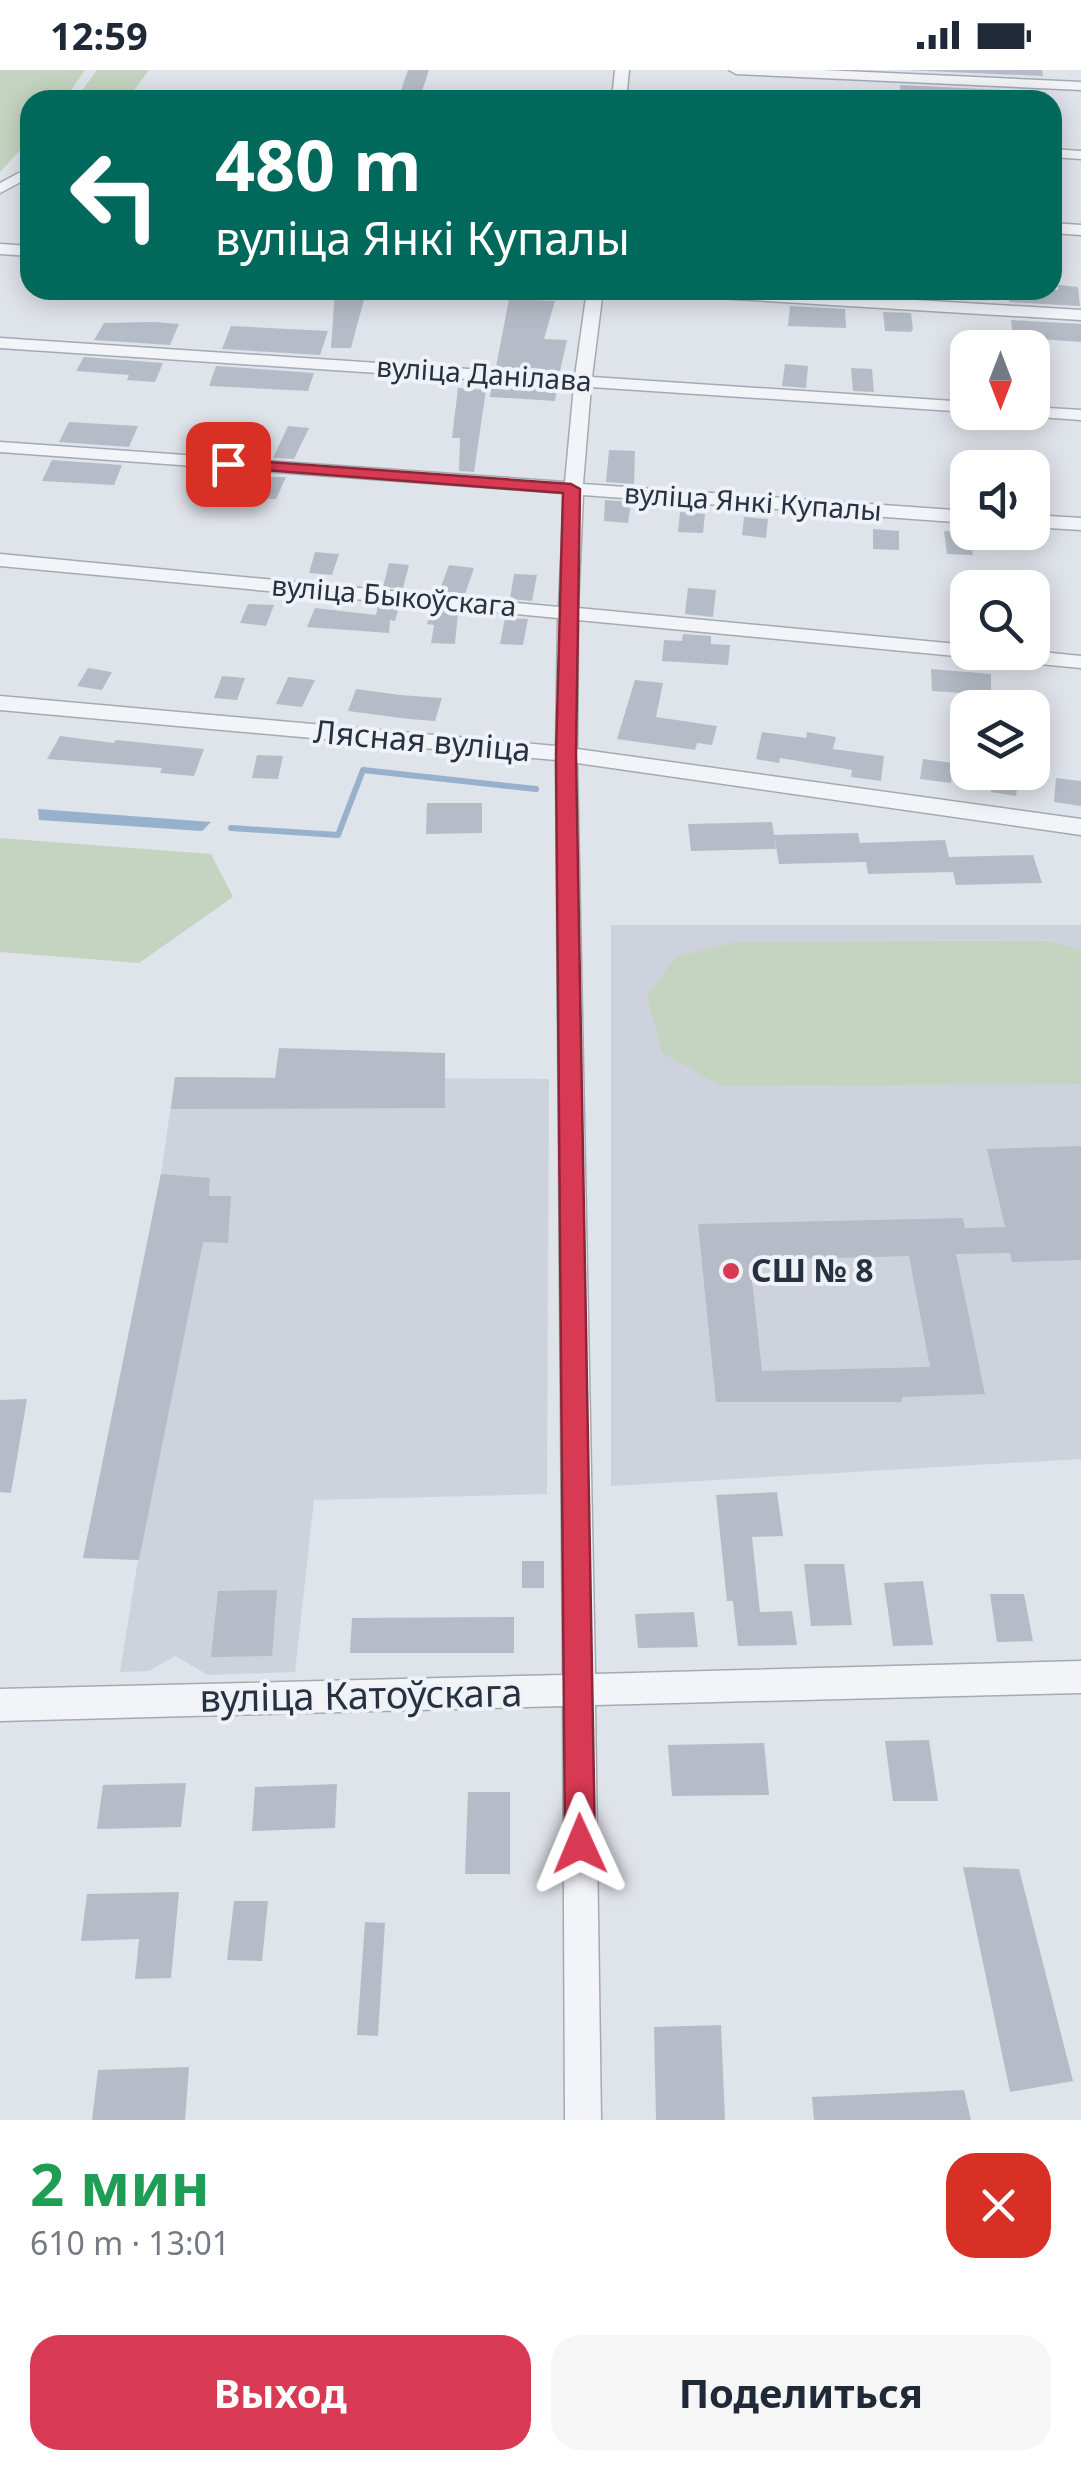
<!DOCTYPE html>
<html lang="ru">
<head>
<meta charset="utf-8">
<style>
	:root { --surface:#fff; --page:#f6f6f7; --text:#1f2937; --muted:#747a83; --accent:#d93a53 }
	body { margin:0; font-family:"Noto Sans",sans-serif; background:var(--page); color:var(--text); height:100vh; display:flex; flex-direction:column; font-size:38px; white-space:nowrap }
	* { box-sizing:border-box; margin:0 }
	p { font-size:32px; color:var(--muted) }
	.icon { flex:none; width:55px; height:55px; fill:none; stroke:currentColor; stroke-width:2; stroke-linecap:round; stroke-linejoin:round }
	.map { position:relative; height:2050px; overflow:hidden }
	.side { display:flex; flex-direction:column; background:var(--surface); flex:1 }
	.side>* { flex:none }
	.top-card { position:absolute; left:20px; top:20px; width:1042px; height:210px; border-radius:30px; box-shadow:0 5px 25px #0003; background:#00695c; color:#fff; overflow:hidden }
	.needle { width:65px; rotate:180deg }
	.buttons { position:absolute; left:950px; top:260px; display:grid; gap:20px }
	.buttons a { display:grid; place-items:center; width:100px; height:100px; border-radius:20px; background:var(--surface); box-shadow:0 5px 25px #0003; font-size:50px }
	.pin { position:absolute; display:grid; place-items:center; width:85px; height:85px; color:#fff; margin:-42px; border-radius:20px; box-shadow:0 5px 15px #0006 }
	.me { position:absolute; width:110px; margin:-55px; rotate:359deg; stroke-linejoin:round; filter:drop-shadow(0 0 8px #0008) }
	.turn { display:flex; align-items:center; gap:35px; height:210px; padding:0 30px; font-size:45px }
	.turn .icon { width:130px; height:130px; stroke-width:2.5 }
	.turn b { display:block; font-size:70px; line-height:85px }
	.round { display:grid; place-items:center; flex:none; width:105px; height:105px; border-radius:30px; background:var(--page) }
	.headline { display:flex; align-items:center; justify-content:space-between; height:170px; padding:0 30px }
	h1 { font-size:60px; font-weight:700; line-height:75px; color:#1e9e55 }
	.cta { display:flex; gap:20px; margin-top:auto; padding:20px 30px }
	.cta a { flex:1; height:115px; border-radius:30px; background:var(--accent); color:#fff; font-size:40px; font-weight:700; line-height:115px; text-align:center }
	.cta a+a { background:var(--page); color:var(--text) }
	.status { display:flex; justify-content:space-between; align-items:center; height:70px; padding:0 50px; background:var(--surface); direction:ltr }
	.status svg { height:28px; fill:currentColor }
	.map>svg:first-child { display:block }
	.built { fill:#cdd2dc }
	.green { fill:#c5d4c0 }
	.water { fill:#97b1cd }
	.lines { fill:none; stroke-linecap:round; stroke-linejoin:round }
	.stream { stroke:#97b1cd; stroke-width:6 }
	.building { fill:#b6bcc7; fill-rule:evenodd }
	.street-casing { stroke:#a4aab4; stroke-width:3 }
	.street { fill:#f2f4f8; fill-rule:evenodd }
	.route { fill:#d93a53; stroke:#8d2636; stroke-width:2.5 }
	.poi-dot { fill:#d93a53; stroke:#eff2f7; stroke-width:4 }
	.labels { text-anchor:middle; stroke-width:8; stroke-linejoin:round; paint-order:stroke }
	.far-street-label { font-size:28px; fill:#273142; stroke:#eff2f7 }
	.street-label { font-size:32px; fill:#273142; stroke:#eff2f7 }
	.poi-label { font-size:32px; font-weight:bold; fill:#273142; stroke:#eff2f7; text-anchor:start }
	.near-street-label { font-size:38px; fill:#273142; stroke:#eff2f7 }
</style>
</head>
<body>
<div class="status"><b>12:59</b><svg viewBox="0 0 49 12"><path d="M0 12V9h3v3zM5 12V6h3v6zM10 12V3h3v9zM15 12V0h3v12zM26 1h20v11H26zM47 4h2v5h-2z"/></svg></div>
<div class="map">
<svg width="1081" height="2050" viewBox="0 0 1081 2050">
	<rect width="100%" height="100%" fill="#dfe3ea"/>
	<!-- built -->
	<path class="built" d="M611 855H1081V1389L611 1416Z
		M175 1007 549 1009 547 1424 314 1430 295 1602 208 1605 175 1586 149 1601 120 1602 138 1490 83 1488 161 1104Z"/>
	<!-- green -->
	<path class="green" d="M0 0H85L64 30H30V69L0 102Z
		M97 0H149L127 30H75Z
		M0 768 211 784 233 827 139 893 0 882Z
		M1045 871 1081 880V1014L721 1016 662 983 647 926 676 887 736 872Z"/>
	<!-- water -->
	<path class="water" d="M38 740V739L211 752 202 761 39 750Z"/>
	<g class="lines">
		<!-- stream -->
		<path class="stream" d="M231 758 338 765 363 700 536 719"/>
	</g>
	<!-- building -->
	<path class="building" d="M408 0H429L419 30 398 29Z
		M904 0H1042L1043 6Z
		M900 15 1046 22 1047 30 901 29Z
		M1058 215 1078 217 1080 236 1009 232 1008 220H1058Z
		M335 220 366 222 351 278H331Z
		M509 229 555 231 544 269 567 270 560 301 496 297Z
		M790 236 845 239 846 258 788 256Z
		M883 242 911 243 913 259 911 262 885 261Z
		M1011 250 1081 254V272L1013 267Z
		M155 252 179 254 170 275 94 270 104 253Z
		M231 256 328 261 320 285 222 279Z
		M84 287 163 293 155 312 127 310 129 305 76 301Z
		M785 294 808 296 806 318 782 316Z
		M216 296 314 303 308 321 209 316Z
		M851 298 872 299 874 322 853 321Z
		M492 314 557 319 555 331 490 327Z
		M458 318 486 320 474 402 459 401 460 368H452Z
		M69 352 138 356 129 377 59 372Z
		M288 356 309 358 294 389 273 388Z
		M609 380 635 381 634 414 606 412Z
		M52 390 122 395 114 415 42 411Z
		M229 404 263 407H286L276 429 221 426Z
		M605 430 631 432 628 453 604 451Z
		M680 442 705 444 703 463 678 462Z
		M744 447 768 449 766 468 742 465Z
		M873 459 899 461V480L873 479Z
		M944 461 970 462 973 485 947 484Z
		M315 482 339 484 332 505 309 503Z
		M389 493 409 495 403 518 383 517Z
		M449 495 474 498 465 524 439 522Z
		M514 504 537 505 532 531 510 529Z
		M688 518 716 520 713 547 685 544Z
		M248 534 274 535 266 556 240 553Z
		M378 535 399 537 395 551 390 550 389 563 307 557 315 538 376 545Z
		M432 540 458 542 455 574 431 573 434 555 427 554Z
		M505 548 528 549 523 575 500 574Z
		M683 564 711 566V574L730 575 728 595 662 591 664 570 682 571Z
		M88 598 112 602 102 620 77 616Z
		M931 599 991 604V625L932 621Z
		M222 606 245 608 237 630 214 628Z
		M288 607 315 610 302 637 276 634Z
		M635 610 663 613 656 647 717 656 712 675 697 673 695 680 617 669Z
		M356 619 400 625 442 628 435 651 409 649 348 641Z
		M762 662 806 668 807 662 836 667 833 679 884 686 881 711 851 707 852 700 780 688 779 693 756 689Z
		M60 666 114 673 116 670 204 679 194 706 160 703 162 698 47 689Z
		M257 685 283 686 278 709 252 708Z
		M923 689 953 693 951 713 920 709Z
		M994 702H1019L1016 726 991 722Z
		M1056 708 1081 711V736L1054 732Z
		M427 733H482V763L426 764Z
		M772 752 776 779 691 781 688 754Z
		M858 763 860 773 945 770 949 787 1033 785 1042 813 956 815 953 802 868 804 866 792 779 794 774 765Z
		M279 978 445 983V1038L171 1039 175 1007 275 1008Z
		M1081 1076V1190L1012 1192 1010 1183 956 1184 985 1324 902 1327V1332H716L698 1154 963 1148 965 1158 1005 1157 987 1079ZM909 1186 930 1297 762 1301 752 1210 760 1209 758 1190Z
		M161 1104 210 1108 209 1126H231L228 1173 203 1172 139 1490 83 1488Z
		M27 1329 11 1423 0 1422V1330Z
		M777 1422 783 1466 752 1467 760 1542 792 1541 797 1575 738 1576 733 1531H727L716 1425Z
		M522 1491H544V1518H522Z
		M804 1494H844L852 1555 811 1556Z
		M923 1511 933 1575 893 1576 884 1513Z
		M277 1520 272 1586 211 1587 218 1521Z
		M990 1524H1024L1033 1571 997 1572Z
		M694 1542 698 1577 638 1578 635 1544Z
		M514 1547V1583H350L352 1548Z
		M929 1670 938 1731H893L885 1671Z
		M764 1673 769 1725 672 1726 668 1675Z
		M186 1713 181 1757 97 1759 103 1715Z
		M337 1714 335 1758 252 1761 255 1717Z
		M468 1722H510V1804H465Z
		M963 1797 1019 1799 1073 2011 1010 2022Z
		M179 1822 171 1908 135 1909 139 1869 81 1871 87 1824Z
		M234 1831H268L262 1891 227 1890Z
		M365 1852 385 1853 378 1966 357 1965Z
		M721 1955 725 2050H656L654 1957Z
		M189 1997 185 2050H92L98 2000Z
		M964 2020 971 2050H814L812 2027Z"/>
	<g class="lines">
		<!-- street casing -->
		<g class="street-casing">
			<path id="street" d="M615 0H629L626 30H612Z
				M729 0H823L1081 12V20L736 4Z
				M1052 79 1081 81V89L1052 87Z
				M30 97V107L0 123V113Z
				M1052 153 1081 155V165L1052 163Z
				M0 174 30 176V186L0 184Z
				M587 220H603L592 307 968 332V342L591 317 583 414 968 441V453L583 425 578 538 968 575V582L1032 581 1081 586V598L578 550 577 679 1081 749V765L577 693 595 1604 1081 1591V1623L595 1635 601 2050H565L563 1636 0 1651V1619L563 1605 556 690 0 640V626L556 676 558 548 0 496V484L559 537 564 423 0 382V372L565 412 574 316 0 278V268L575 306Z
				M661 220H748L1081 240V250L669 225Z
				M1032 337 1081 340V350L1026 346 1024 342H1032Z
				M1032 445 1081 448V460L1032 457Z"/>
		</g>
		<!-- street -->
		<use href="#street" class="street"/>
	</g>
	<!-- route -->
	<path class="route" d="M228 389 571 414 580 419 576 684 595 1774 591 1785 580 1790 569 1785 565 1774 556 684 563 423 223 397 220 394Z"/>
	<!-- markers -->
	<circle class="poi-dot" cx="731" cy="1201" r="10"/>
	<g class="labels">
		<!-- far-street labels -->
		<g class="far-street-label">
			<text transform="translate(484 304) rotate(4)" y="10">вуліца Данілава</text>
			<text transform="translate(753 432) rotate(4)" y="10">вуліца Янкі Купалы</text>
			<text transform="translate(394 526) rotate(5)" y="10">вуліца Быкоўскага</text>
		</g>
		<!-- street labels -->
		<g class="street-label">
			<text transform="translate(422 671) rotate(5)" y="11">Лясная вуліца</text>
		</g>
		<!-- poi labels -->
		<g class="poi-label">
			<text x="751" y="1212">СШ № 8</text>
		</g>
		<!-- near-street labels -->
		<g class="near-street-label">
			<text transform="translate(361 1626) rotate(-1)" y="13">вуліца Катоўскага</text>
		</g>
	</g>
</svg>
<div class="buttons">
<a><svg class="needle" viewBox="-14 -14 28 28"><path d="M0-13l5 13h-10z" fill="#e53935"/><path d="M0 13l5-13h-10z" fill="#747a83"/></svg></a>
<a><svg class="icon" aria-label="sound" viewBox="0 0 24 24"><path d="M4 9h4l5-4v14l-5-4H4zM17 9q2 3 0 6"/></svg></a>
<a><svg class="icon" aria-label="search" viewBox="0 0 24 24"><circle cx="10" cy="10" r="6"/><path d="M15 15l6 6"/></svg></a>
<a><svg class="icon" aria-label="layers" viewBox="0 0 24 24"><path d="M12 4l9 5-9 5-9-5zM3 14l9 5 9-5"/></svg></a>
</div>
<div class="pin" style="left:228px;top:394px;background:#d93025"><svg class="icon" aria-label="arrive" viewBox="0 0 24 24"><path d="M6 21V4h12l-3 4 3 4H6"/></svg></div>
<svg class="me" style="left:580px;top:1774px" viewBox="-20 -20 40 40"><path d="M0-17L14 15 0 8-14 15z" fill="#d93a53" stroke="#fff" stroke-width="4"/></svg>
<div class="top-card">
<div class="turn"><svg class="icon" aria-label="left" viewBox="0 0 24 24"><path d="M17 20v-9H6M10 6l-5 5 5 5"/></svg><div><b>480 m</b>вуліца Янкі Купалы</div></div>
</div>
</div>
<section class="side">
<div class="headline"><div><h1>2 мин</h1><p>610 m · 13:01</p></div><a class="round" style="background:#d93025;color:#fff"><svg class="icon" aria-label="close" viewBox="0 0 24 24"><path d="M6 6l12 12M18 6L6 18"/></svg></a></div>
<div class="cta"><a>Выход</a><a>Поделиться</a></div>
</section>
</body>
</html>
